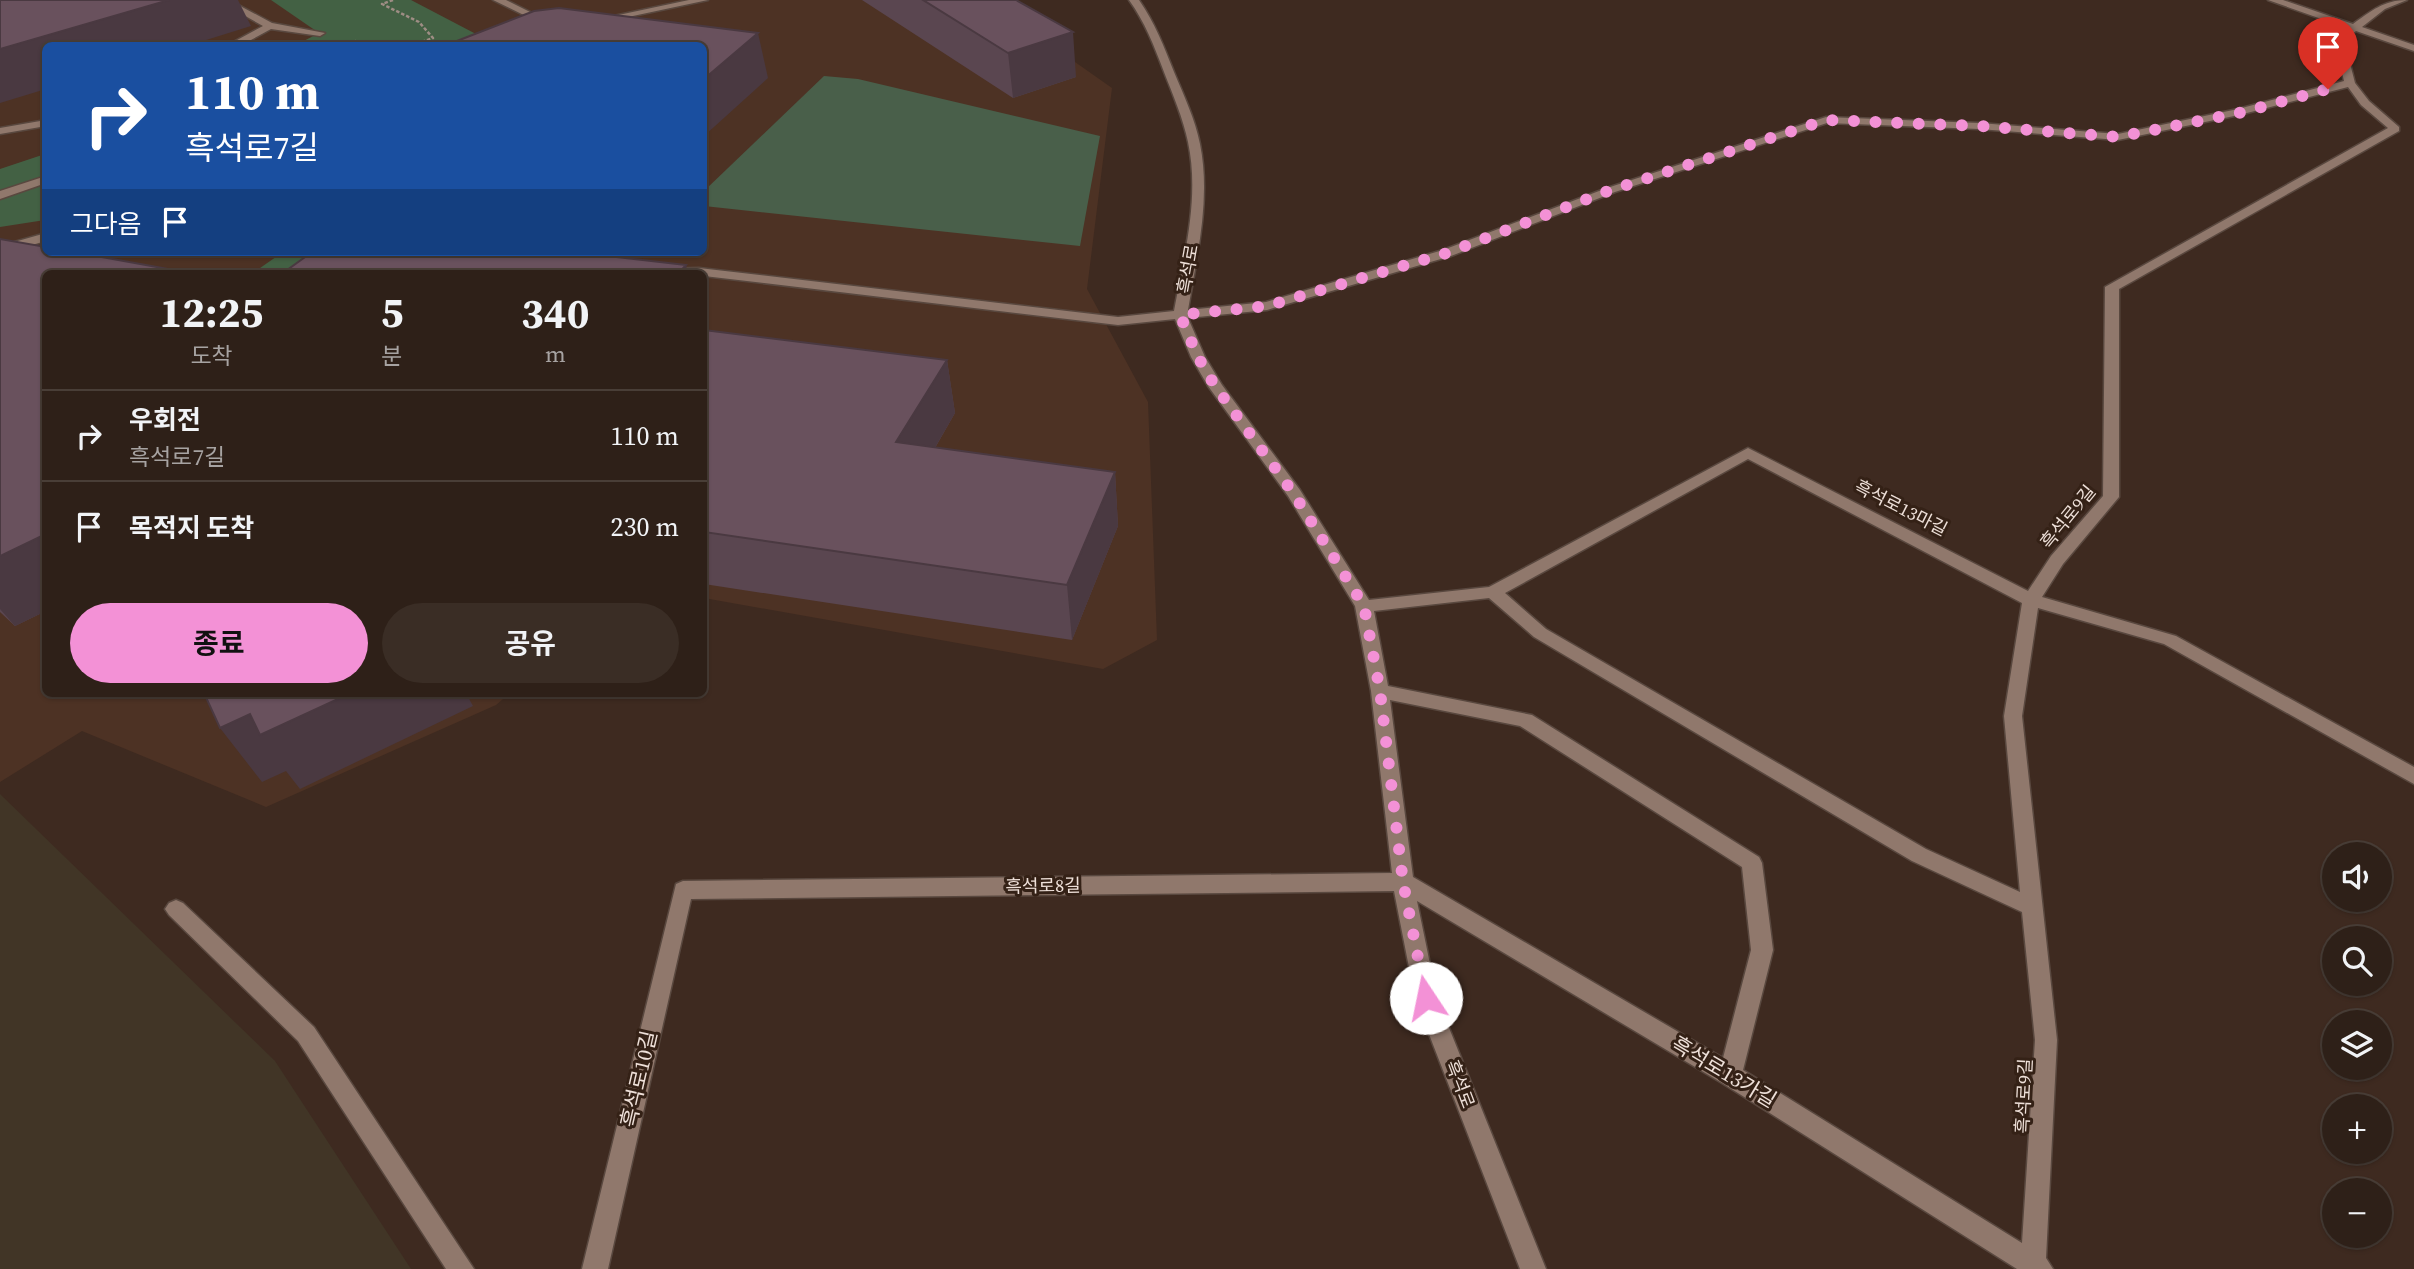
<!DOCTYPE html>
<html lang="ko">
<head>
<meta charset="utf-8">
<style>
	:root { --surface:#2e2018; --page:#3a2d25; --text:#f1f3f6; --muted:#a7a3a2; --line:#493e37; --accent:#f391d6 }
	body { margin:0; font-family:"Source Serif 4","Noto Sans KR",serif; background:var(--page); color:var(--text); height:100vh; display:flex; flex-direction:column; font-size:26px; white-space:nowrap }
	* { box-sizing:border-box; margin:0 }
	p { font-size:23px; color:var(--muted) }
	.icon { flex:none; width:38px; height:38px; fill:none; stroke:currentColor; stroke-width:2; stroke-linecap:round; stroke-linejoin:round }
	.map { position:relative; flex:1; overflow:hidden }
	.drawer { position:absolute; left:42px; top:270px; width:665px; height:427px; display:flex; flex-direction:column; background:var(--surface); border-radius:10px; box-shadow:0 2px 5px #0004,0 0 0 2px var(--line) }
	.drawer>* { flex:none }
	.top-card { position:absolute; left:42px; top:42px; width:665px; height:214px; border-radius:10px; box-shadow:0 2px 5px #0004,0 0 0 2px var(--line); background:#1a4fa0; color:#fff; overflow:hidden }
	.fabs { position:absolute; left:2322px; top:842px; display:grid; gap:14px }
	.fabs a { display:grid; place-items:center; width:70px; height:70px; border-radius:50%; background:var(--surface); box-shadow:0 2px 5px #0004,0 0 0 2px var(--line); font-size:35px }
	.pin { position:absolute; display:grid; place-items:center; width:60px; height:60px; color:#fff; margin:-72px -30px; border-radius:50% 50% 50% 0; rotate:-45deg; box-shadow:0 0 7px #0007 }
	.pin .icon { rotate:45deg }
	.me { position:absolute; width:77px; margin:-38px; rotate:349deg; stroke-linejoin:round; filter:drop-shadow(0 0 5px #0008) }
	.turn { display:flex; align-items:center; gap:24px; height:147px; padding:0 28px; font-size:32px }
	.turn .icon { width:91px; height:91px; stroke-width:2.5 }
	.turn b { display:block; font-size:49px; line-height:60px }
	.then { display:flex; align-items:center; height:66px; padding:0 28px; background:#0003; gap:14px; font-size:26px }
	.eta { display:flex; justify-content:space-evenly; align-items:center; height:119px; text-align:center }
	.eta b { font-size:42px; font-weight:700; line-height:49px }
	.button { display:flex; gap:14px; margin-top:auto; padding:14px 28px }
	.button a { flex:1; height:80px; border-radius:42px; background:var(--accent); color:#111; font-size:28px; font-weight:700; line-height:80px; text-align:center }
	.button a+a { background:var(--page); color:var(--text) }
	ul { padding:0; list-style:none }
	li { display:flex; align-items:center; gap:21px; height:91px; padding:0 28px; border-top:2px solid var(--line) }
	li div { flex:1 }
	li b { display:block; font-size:26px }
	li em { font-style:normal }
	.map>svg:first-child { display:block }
	.built { fill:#4d3224; fill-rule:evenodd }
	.medical { fill:#413526 }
	.green { fill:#495f4a }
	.forest { fill:#436144 }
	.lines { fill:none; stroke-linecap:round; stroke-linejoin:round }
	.minor-casing { stroke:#59483f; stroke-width:3 }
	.path { stroke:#9e8d84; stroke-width:2.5; stroke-dasharray:3.5 2; stroke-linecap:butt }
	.minor { fill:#90786c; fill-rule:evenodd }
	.wall { fill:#5a4650 }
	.shaded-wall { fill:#4a3941 }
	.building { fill:#69515d; stroke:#4a3941; stroke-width:2 }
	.route { stroke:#f391d6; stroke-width:12; stroke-dasharray:0 21.6 }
	.labels { text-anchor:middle; stroke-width:6; stroke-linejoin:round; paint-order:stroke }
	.street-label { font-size:18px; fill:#eee0d9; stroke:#342116 }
	.near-street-label { font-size:21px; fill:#eee0d9; stroke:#342116 }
</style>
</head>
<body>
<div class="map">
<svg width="2414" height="1269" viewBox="0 0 2414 1269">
	<rect width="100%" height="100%" fill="#3e2a20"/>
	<!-- built -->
	<path class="built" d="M0 0H987L1112 88 1087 289 1148 402 1157 640 1103 669 704 598V273H46V693H510L496 705 266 807 82 731 0 782ZM46 46H704V252H46Z"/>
	<!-- medical -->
	<path class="medical" d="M0 794 275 1061 411 1269H0Z"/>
	<!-- green -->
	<path class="green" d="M824 76 858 79 1100 136 1080 246 704 206V191Z"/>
	<!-- forest -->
	<path class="forest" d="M271 0H411L497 45H296L319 33Z
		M45 154V220L0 227V169Z
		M283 252H363L335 273H253Z"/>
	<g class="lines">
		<!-- minor casing -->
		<g class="minor-casing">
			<path id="minor" d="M217 0H229L272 23 325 33 320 36 271 29 240 46H226L263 26Z
				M493 0H506L552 23 544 25Z
				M689 0H708L600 23 595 20Z
				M1129 0H1139C1155 23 1164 47 1174 72 1184 96 1195 119 1200 144 1211 199 1197 255 1188 310L1266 302 1443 250 1607 188 1826 117 1979 123 2118 134 2238 109 2344 81 2334 39 2347 28 2268 0H2283L2353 24C2371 11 2384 0 2407 0L2385 9 2362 27 2414 45V51L2356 31 2344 40 2355 83 2369 101 2399 127V131L2119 289V497L2063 564 2042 597 2176 636 2414 767V784L2164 644 2038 608 2022 716 2057 1040 2046 1258 2053 1269H2017L1722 1083 1417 901 1437 998 1546 1269H1520L1415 998 1394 891 691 899 608 1269H582L676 884 683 881 1392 873 1371 691 1355 606 1288 496 1208 386 1191 357 1175 319 1118 325 704 276V273H651L657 269 699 268 1118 317 1174 311C1184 256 1200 198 1188 142 1183 118 1173 95 1164 72 1154 46 1145 22 1129 0ZM2348 87 2361 105 2388 128 2105 287 2103 496 2051 556 2028 591 1748 448 1489 587 1369 600 1300 490 1222 385 1205 357 1188 318 1267 310 1451 256 1615 192 1827 123 1979 129 2118 140 2239 115ZM1748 459 2022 603 2004 716 2020 892 1926 849 1546 629 1505 593ZM1489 598 1534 637 1912 861 2022 912 2035 1040 2022 1243 1743 1070 1773 950 1762 863 1759 857 1532 715 1388 686 1374 611ZM1390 700 1520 726 1742 867 1751 950 1723 1058 1413 877Z
				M46 120V126L0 134V128Z
				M46 176V183L0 199V191Z
				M46 233V241L0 254V246Z
				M176 900 183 903 314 1027 474 1269H446L298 1041 169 915 165 909 169 903Z"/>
		</g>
		<!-- path -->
		<path class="path" d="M393 0 382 4 419 22 433 38 410 46
			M355 41 372 46"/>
		<!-- minor -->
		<use href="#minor" class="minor"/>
	</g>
	<!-- wall -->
	<path class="wall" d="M862 0H1016L1076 77 1013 98Z
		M0 239 46 273V611L15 626 0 612Z
		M704 330 947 360 955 413 935 448 1115 472 1118 526 1072 640 704 584Z"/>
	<!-- shaded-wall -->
	<path class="shaded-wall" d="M169 0H238L251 26 187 46H46V89L0 103V49Z
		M1073 32 1076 77 1013 98 1008 53Z
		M758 33 768 78 704 136V79Z
		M686 265 688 273H679Z
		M947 360 955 413 907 496 896 442Z
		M1115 472 1118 526 1072 640 1067 585Z
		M46 534V611L15 626 0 609V556Z
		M351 693H466L473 706 300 789 286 771 262 782 220 728 250 714Z"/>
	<!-- building -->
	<path class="building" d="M0 0H169L0 49Z
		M923 0H1016L1073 32 1008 53Z
		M559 8 758 33 704 79V46H444L534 11Z
		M0 239 46 247V252H74L190 273H46V534L0 556Z
		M312 252H573L686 265 679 273H283Z
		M704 330 947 360 896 442 1115 472 1067 585 704 532Z
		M204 693H351L260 735 250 714 220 728Z"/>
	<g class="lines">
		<!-- route -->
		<path class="route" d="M1426 998 1403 882 1380 691 1364 606 1294 494 1215 386 1198 357 1180 315 1267 306 1447 253 1611 190 1826 120 1979 126 2118 137 2239 113 2328 89"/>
	</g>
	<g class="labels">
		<!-- street labels -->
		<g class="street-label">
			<text transform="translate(1188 269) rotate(-80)" y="6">흑석로</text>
			<text transform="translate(1901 508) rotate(27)" y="6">흑석로13마길</text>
			<text transform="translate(2068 517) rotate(-51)" y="6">흑석로9길</text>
			<text transform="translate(1043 886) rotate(-1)" y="6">흑석로8길</text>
			<text transform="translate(1460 1084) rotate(69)" y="6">흑석로</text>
			<text transform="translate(2024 1096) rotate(-87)" y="6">흑석로9길</text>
		</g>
		<!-- near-street labels -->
		<g class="near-street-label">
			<text transform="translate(1724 1072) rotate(31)" y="7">흑석로13가길</text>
			<text transform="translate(639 1079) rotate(-77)" y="7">흑석로10길</text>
		</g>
	</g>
</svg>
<div class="fabs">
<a><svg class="icon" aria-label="sound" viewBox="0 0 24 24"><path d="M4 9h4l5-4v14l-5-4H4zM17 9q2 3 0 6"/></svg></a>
<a><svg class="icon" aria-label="search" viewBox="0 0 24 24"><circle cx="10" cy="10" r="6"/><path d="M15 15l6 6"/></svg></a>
<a><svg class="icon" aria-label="layers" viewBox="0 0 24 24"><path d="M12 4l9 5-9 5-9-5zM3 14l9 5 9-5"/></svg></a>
<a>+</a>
<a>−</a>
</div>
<div class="pin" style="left:2328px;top:89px;background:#d93025"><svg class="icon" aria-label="arrive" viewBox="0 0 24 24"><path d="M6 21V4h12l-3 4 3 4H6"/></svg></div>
<svg class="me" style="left:1426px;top:998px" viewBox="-20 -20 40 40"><circle r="19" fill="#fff"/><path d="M0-13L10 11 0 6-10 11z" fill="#f391d6"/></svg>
<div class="top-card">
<div class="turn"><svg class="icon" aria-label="right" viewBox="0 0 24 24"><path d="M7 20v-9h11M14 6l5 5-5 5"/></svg><div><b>110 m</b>흑석로7길</div></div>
<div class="then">그다음<svg class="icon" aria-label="arrive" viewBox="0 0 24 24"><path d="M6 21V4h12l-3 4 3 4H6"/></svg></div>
</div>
<section class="drawer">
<div class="eta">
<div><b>12:25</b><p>도착</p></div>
<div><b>5</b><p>분</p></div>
<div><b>340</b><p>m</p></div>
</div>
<ul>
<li><svg class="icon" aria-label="right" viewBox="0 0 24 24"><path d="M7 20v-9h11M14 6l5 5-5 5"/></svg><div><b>우회전</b><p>흑석로7길</p></div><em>110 m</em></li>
<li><svg class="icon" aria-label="arrive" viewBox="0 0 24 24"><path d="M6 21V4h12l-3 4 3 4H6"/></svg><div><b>목적지 도착</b></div><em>230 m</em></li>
</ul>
<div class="button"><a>종료</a><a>공유</a></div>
</section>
</div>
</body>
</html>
